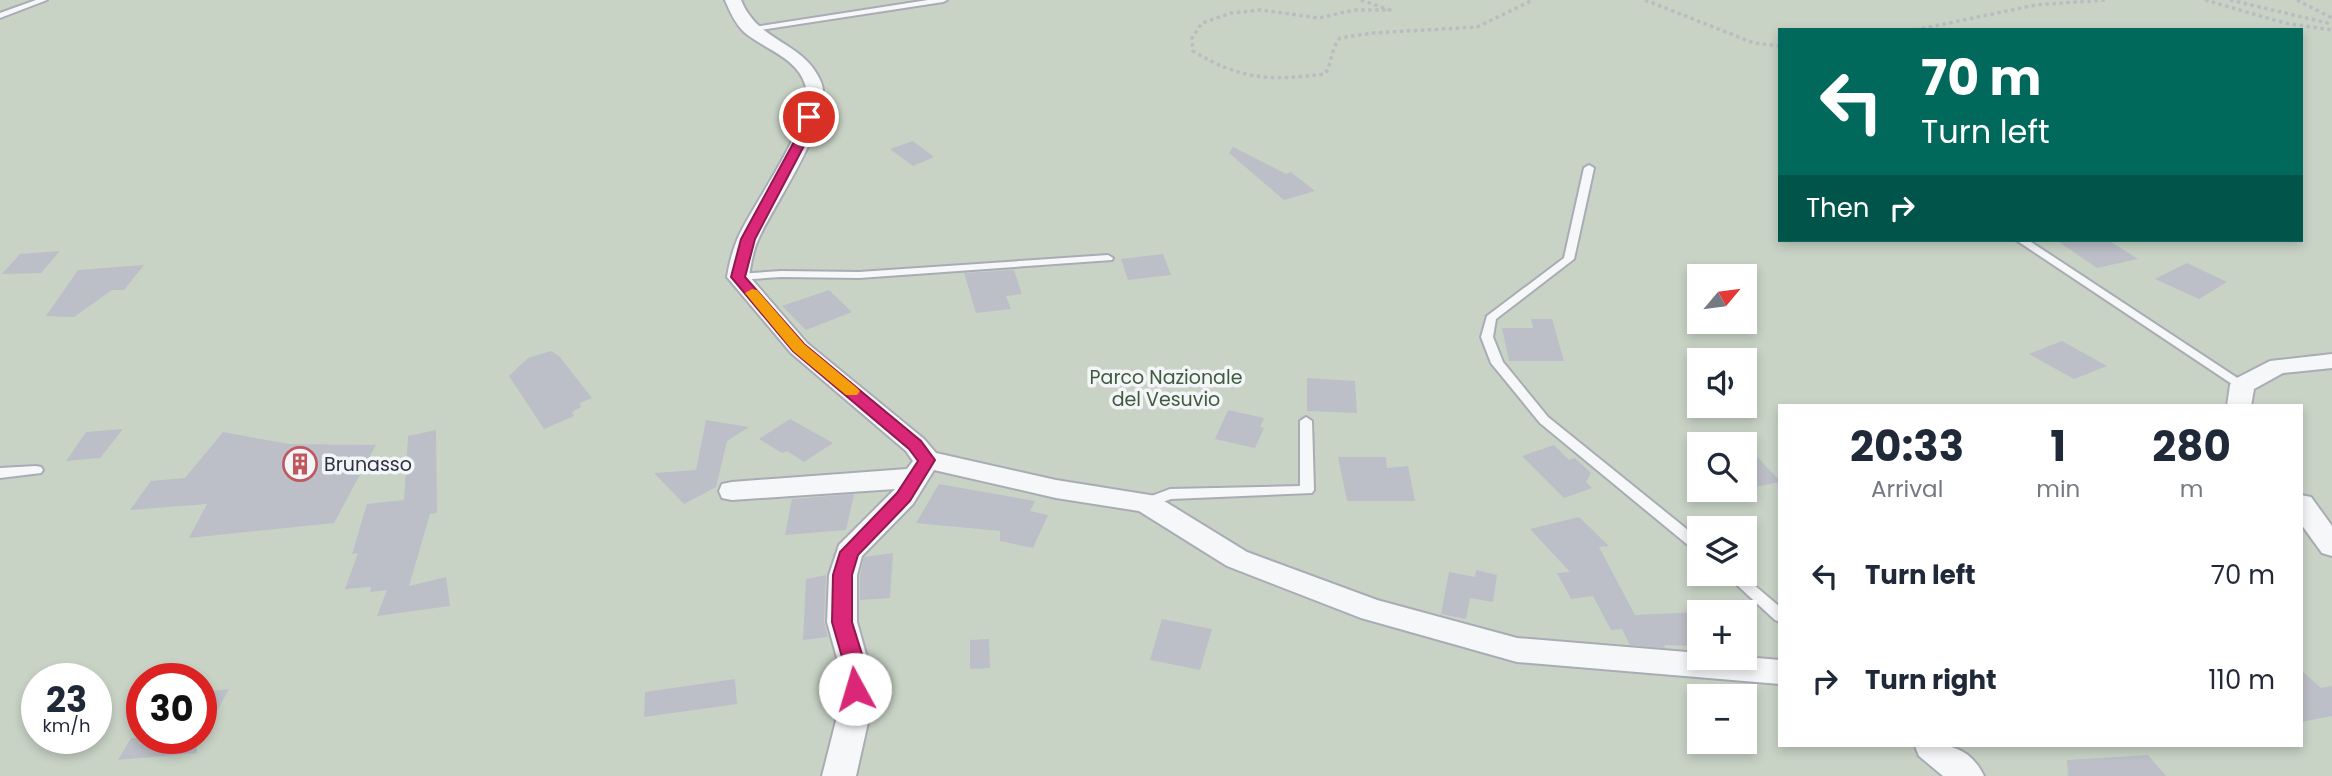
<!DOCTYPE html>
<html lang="en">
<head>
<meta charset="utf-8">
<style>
	:root { --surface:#fff; --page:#f2f2f3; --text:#1f2937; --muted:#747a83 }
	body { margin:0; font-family:Poppins,sans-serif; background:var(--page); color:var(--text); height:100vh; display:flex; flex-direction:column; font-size:26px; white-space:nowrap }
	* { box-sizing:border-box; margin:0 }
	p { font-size:23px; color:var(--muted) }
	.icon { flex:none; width:38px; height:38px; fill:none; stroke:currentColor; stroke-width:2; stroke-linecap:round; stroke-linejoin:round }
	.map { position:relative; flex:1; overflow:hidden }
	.side { position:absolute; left:1778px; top:404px; width:525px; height:343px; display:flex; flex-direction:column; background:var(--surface); border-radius:0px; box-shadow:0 4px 10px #0003 }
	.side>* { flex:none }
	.banner { position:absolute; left:1778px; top:28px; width:525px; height:214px; border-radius:0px; box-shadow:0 4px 10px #0003; background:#00695c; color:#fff; overflow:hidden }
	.needle { width:46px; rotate:61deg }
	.tools { position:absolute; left:1687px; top:264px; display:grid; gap:14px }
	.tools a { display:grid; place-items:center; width:70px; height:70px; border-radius:0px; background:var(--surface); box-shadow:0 4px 10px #0003; font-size:35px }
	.speed { position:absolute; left:21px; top:663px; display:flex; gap:14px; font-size:35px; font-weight:700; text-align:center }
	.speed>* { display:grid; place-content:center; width:91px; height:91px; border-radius:50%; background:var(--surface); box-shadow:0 4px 10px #0003; line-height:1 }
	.speed small { font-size:18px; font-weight:400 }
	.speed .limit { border:10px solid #d22; background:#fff; color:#111 }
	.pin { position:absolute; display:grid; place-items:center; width:60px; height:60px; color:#fff; margin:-30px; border:4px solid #fff; border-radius:50%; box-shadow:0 2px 7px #0007 }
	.me { position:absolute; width:77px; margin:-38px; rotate:354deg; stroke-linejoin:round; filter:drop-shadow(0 0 5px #0008) }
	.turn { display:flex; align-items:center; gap:24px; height:147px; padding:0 28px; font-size:32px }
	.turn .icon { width:91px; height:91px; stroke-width:2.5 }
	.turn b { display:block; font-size:49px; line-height:60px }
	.then { display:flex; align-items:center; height:66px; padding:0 28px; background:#0003; gap:14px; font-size:26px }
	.eta { display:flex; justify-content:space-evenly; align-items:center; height:119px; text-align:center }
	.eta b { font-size:42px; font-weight:700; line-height:49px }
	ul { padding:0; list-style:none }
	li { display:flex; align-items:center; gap:21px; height:105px; padding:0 28px }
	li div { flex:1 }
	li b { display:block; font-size:26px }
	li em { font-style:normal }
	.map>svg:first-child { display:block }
	.green { fill:#c8d3c6; fill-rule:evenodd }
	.building { fill:#bcbfc7 }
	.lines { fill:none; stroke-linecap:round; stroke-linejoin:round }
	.lane-casing { stroke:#a9acb4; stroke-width:4 }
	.street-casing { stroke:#a9acb4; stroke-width:4 }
	.path { stroke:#babcc2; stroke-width:3.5; stroke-dasharray:3.5 3.5; stroke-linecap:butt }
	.lane { fill:#f6f7f9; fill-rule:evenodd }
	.street { fill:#f6f7f9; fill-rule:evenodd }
	.route { fill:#db2777; stroke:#8e194d; stroke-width:2 }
	.slow { fill:#f59e0b }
	.labels { text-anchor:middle; stroke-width:7; stroke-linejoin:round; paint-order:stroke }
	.park-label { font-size:19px; fill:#3f5b3c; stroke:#f3f5f8 }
	.poi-label { font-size:19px; fill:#2d3241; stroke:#f3f5f8; text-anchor:start }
</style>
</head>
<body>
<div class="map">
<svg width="2332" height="776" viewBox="0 0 2332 776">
	<rect width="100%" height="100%" fill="#e4e6ea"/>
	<!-- green -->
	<path class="green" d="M0 0H2332V776H0ZM1780 30H2301V240H1780ZM1699 276H1745V322H1699ZM1699 360H1745V406H1699ZM1780 406H2301V746H1780ZM1699 444H1745V490H1699ZM1699 528H1745V574H1699ZM1699 612H1745V658H1699ZM37 679H96V738H37ZM142 679H201V738H142ZM1699 696H1745V742H1699Z"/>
	<!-- building -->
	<path class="building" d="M913 141 934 157 913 166 890 149Z
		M1233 147 1286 174 1291 172 1315 191 1284 200 1229 153Z
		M2056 240H2108L2138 259 2097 268Z
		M60 251 41 273 2 274 20 254Z
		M1163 254 1171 275 1128 280 1121 259Z
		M2187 263 2227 282 2199 299 2155 279Z
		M144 265 124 290H112L74 317 46 316 78 270Z
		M1014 270 1022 294 1006 296 1011 309 976 313 964 273Z
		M829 290 852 312 806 330 782 306Z
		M1531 319H1552L1564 361H1509L1502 328H1533Z
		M2062 341 2107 366 2074 379 2029 354Z
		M551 351 559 356 592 398 580 403 581 407 572 412 574 416 544 429 509 376 528 358Z
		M1307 378 1355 381 1357 413 1307 411Z
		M1228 410 1264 418 1260 427 1264 428 1255 448 1215 439Z
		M790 419 833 443 804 462 787 451 782 453 759 439Z
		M706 420 749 427 727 441 716 487 684 504 654 473 696 470Z
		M123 429 100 458 66 461 86 432Z
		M436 430 437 513 430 514 409 586 446 577 450 606 377 616 387 590 370 592 371 587 345 589 358 553 352 554 367 504 404 500 408 436Z
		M223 432 289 444 376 445 334 523 189 538 207 504 130 510 151 481 185 478Z
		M1745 444 1780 481V482L1745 489Z
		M1554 445 1569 460 1575 458 1591 473 1586 482 1592 488 1564 498 1522 456Z
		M1338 457H1386L1387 468 1408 466 1415 501H1347Z
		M939 484 1035 501 1030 511 1048 515 1033 548 1000 541V531L916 523Z
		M854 494 846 530 785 535 792 499Z
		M1579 517 1609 546 1599 547 1635 615 1699 612V646L1664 645 1665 648 1630 645 1622 629 1611 630 1593 596 1571 599 1557 573 1570 572 1530 529Z
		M893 553 890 598 860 600V575L864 557Z
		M1476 570 1497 575 1493 602 1470 598 1466 619 1441 614 1449 572 1475 577Z
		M826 575 824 622 828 637 803 640 806 579Z
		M1162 619 1212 629 1200 670 1150 660Z
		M989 639 990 668 970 669V640Z
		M2301 670 2321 688 2332 686V716L2301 722Z
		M735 679 737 704 644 717 645 692Z
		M229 689 201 740V692Z
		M131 738H196L197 753 118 760Z
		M2148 755 2166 776H2068L2067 760Z"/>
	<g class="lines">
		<!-- lane casing -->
		<g class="lane-casing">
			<path id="lane" d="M36 0H47L0 18V13Z
				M928 0H947L943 2 748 32 744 30 748 28Z
				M1589 165 1594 168 1574 259 1496 319 1493 337 1503 362 1548 417 1699 539V551L1694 550 1540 423 1491 363 1481 337 1487 316 1564 258 1584 168Z
				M2016 240H2028L2248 385 2242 389 2238 388Z
				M1108 255 1113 258 1112 260 859 278 781 277 738 280 733 277 738 274 781 271 859 272Z
				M1306 417 1312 421 1314 490 1312 493 1171 499 1146 508 1141 506 1139 503 1141 500 1170 489 1300 486V421Z
				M36 466 41 467 43 470 41 473 0 478V468Z
				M1725 574H1741L1780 607V622L1775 620Z"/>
		</g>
		<!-- street casing -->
		<g class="street-casing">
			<path id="street" d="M725 0H741C758 43 804 41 821 82 836 118 773 205 758 240 753 251 751 264 749 276L807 343 924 439 936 453 1056 480 1156 496 1247 552 1377 600 1517 638 1699 653V658L1745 657 1780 660V684L1517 662 1361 618 1227 566 1139 511 1056 498 934 470 913 504 862 556 857 575V622L869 665 871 709 856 776H822L839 709V665L827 622 829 575 839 545 895 489 732 500 722 498 719 491 722 484 732 482 907 469 913 461 906 451 791 353 727 277C729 265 732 252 737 240 752 204 816 121 805 84 796 57 764 49 744 32 735 23 730 12 725 0Z
				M2332 354V368L2283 373 2254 389 2251 406H2227L2230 385 2233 380 2270 361Z
				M2301 495 2311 497 2332 526V556L2322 553 2301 524Z
				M1915 746C1945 743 1969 745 1984 776H1943L1919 756Z"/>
		</g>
		<!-- path -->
		<path class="path" d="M1361 0 1390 10H1354L1319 18 1261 10 1231 13 1202 23 1192 38 1193 51C1241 80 1270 81 1325 74 1333 61 1330 50 1340 38L1373 33 1477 27 1533 0
			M1645 0 1754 43 1780 46
			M2205 0 2285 23 2332 30
			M2230 0 2332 24
			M2297 0 2332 18
			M1915 30 2036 5 2106 0"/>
		<!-- lane -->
		<use href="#lane" class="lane"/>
		<!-- street -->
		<use href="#street" class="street"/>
	</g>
	<!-- route -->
	<path class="route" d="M805 115 815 117 807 140 755 239 745 277 804 344 921 441 935 460 910 501 858 555 852 575V622L865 664 866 689 863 695 855 697 848 695 845 689 844 664 832 622 833 575 840 552 897 493 918 461 909 449 793 351 731 277 741 239 795 140Z"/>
	<!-- slow -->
	<path class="slow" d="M752 289 757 290 804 344 857 388 860 391 857 395H846L793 351 745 293Z"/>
	<!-- icons -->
	<defs>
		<g id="building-ring" transform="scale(1.75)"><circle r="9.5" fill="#f3f5f8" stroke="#c1575c" stroke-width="1.5"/><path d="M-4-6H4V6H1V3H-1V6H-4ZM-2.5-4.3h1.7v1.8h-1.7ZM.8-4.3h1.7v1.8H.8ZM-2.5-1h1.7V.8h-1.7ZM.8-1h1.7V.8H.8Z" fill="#c1575c"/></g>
	</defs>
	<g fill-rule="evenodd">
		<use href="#building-ring" x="300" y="464"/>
	</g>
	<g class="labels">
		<!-- park labels -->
		<g class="park-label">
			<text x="1166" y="384">Parco Nazionale<tspan x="1166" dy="22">del Vesuvio</tspan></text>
		</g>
		<!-- poi labels -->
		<g class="poi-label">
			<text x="324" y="471">Brunasso</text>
		</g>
	</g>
</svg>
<div class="tools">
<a><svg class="needle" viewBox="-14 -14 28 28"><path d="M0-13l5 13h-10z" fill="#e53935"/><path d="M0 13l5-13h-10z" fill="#747a83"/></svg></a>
<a><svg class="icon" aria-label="sound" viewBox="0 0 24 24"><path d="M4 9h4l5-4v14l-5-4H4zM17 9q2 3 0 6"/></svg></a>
<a><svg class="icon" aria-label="search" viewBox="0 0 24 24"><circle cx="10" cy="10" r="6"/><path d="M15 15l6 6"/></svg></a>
<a><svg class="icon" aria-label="layers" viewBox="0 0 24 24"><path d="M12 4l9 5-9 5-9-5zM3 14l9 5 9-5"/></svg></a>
<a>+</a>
<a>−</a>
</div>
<div class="speed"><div>23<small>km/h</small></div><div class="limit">30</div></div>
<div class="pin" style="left:809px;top:117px;background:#d93025"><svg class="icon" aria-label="arrive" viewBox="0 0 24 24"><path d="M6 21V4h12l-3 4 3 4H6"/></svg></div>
<svg class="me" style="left:855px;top:689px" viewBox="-20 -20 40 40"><circle r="19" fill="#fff"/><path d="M0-13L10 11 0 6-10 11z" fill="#db2777"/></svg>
<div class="banner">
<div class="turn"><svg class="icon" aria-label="left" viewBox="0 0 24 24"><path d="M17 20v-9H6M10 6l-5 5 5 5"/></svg><div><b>70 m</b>Turn left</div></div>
<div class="then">Then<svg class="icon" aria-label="right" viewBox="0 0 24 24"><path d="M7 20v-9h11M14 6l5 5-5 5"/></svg></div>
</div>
<section class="side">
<div class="eta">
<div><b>20:33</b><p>Arrival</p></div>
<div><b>1</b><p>min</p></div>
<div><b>280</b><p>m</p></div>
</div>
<ul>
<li><svg class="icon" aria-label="left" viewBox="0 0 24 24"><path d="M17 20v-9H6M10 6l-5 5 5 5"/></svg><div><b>Turn left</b></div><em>70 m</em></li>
<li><svg class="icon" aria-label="right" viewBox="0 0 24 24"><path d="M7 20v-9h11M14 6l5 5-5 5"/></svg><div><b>Turn right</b></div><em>110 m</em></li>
</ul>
</section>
</div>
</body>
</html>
